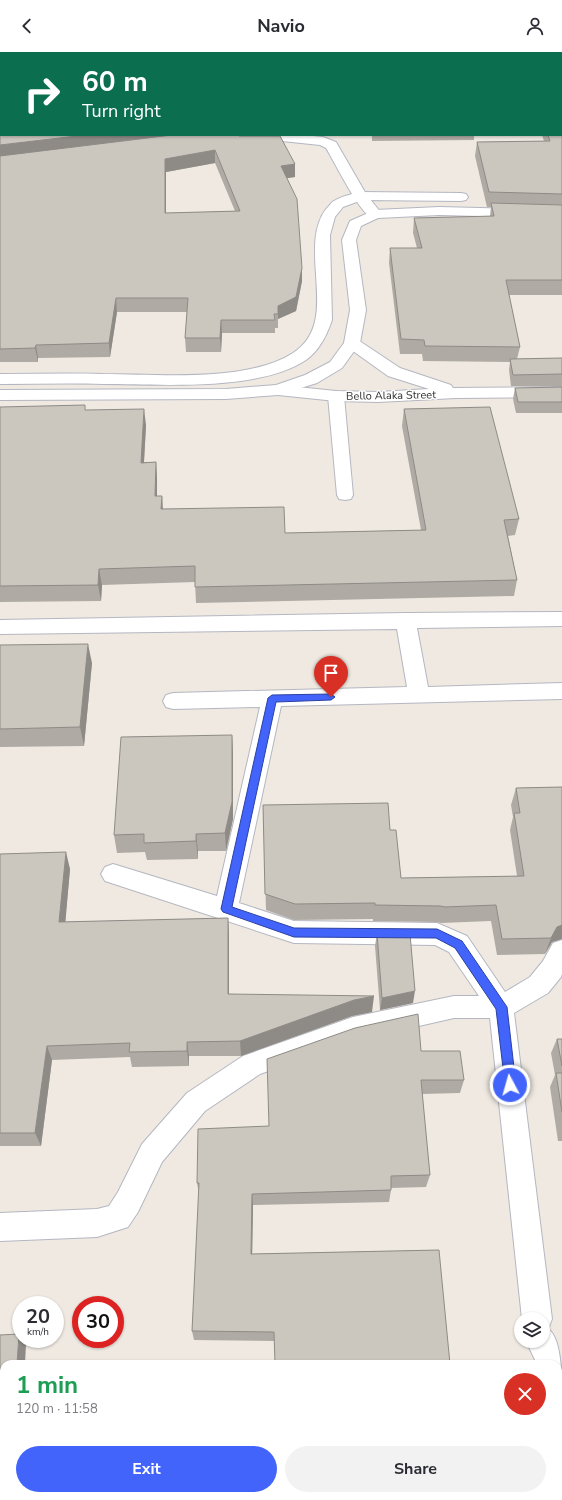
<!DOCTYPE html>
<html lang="en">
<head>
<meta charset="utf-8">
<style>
	:root { --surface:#fff; --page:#f2f2f3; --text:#2b2b33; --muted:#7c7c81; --accent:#4264fb }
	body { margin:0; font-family:"Nunito Sans",sans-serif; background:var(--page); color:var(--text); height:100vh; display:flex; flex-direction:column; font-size:15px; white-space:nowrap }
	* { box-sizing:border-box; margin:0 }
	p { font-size:13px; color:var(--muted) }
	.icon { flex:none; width:22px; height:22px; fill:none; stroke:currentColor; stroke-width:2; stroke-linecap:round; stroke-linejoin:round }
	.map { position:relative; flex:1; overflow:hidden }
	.side { position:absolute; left:0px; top:1308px; width:562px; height:140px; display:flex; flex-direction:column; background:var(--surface); border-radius:12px 12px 0 0; box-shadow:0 1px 3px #0004 }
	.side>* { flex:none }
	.guide { position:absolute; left:0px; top:0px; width:562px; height:84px; box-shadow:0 1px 3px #0004; background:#0b6e4f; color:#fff; overflow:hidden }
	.fabs { position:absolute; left:514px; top:1260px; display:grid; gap:8px }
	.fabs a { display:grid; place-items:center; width:36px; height:36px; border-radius:50%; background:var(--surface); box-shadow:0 1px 3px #0004; font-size:20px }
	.speed { position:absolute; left:12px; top:1244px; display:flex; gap:8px; font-size:20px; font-weight:700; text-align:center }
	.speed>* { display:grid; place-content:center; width:52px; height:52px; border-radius:50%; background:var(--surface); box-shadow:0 1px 3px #0004; line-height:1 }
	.speed small { font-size:10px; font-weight:400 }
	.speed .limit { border:6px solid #d22; background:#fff; color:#111 }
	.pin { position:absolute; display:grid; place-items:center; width:34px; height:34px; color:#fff; margin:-41px -17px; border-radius:50% 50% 50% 0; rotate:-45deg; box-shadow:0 0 4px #0007 }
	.pin .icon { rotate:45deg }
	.me { position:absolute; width:44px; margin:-22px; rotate:354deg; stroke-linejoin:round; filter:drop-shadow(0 0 3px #0008) }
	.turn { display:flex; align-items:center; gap:14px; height:84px; padding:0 16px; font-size:18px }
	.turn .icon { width:52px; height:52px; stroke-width:2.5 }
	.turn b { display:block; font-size:28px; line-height:34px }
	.round { display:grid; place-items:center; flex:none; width:42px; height:42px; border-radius:21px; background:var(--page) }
	.headline { display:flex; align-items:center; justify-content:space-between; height:68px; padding:0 16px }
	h1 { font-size:24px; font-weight:700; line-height:30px; color:#1e9e55 }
	.primary-button { display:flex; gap:8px; margin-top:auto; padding:8px 16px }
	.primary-button a { flex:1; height:46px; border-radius:24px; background:var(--accent); color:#fff; font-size:16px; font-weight:700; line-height:46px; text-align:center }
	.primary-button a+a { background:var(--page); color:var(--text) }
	header { display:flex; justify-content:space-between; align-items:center; height:52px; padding:0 16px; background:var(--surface); font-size:18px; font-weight:700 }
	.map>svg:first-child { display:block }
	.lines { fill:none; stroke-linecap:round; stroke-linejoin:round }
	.lane-casing { stroke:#b4b7c1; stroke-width:2 }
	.street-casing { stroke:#b4b7c1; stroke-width:2 }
	.secondary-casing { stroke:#b4b7c1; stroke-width:2 }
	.lane { fill:#fff; fill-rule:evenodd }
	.street { fill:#fff; fill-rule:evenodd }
	.secondary { fill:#fff; fill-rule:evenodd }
	.wall { fill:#afaba4; fill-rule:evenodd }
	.shaded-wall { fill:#8e8b86 }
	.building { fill:#cbc7bf; stroke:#8e8b86; fill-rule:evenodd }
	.route { fill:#4264fb; stroke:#2b41a3 }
	.labels { text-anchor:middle; stroke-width:3; stroke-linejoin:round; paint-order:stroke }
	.far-street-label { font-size:11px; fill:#2e2e2e; stroke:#fff }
</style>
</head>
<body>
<header><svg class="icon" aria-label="back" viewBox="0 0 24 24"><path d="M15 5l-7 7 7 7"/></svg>Navio<svg class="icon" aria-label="person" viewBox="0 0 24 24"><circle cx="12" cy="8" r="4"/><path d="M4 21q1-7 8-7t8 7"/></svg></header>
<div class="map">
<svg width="562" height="1448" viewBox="0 0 562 1448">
	<rect width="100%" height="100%" fill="#efe9e1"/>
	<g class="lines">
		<!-- lane casing -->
		<g class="lane-casing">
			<path id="lane" d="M318 0H330V1H318Z
				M336 339 341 341 344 344 353 443 351 447 345 448 339 447 337 443 328 344 331 341Z"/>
		</g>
		<!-- street casing -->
		<g class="street-casing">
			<path id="street" d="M561 9H562V17H561Z
				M256 83H303L323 85 336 90 366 142 382 162 380 165C377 166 374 167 371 165 359 160 334 109 326 96L320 93 263 87 258 86Z
				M352 286 358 288 400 316 451 333 453 336 562 335V345L456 346 378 350 336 349 278 343 272 342 270 338 272 334 278 333 336 339 378 340 429 337 388 324 346 294 344 291 346 288Z
				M562 560V574L417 576 428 635 562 631V647L281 654 239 851 294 869 437 871 467 884 505 940 530 925 543 909 553 891 562 888V922L561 925 548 941 514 961 552 1267 548 1277C562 1285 562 1329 562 1346L558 1344V1312H537L526 1289H543V1267H522L490 966H454L353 989 260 1022 205 1059 162 1110 138 1160 128 1175 97 1185 0 1189V1161L97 1157 109 1154 118 1140 142 1092 187 1041 243 1004 353 965 454 944H479L449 900 435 893 294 891 105 829 101 822 105 815 113 812 217 844 260 655 173 657 166 655 163 649 166 643 173 641 407 635 397 577 0 582V568L406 561Z"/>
		</g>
		<!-- secondary casing -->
		<g class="secondary-casing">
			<path id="secondary" d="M360 140 461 141 466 142 468 145 466 148 461 149 362 148 343 155 335 165 330 183 332 268C327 283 319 299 306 308 258 340 159 332 103 332 69 331 34 332 0 332V322C34 322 69 321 103 322 157 322 246 331 293 301 342 270 296 197 326 157 329 155 331 150 334 149 342 144 352 142 360 140Z
				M439 155 562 158V166L439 163 378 166 361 174 356 188 366 258 360 291 342 316 317 331 278 343 226 347 0 348V338L226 337 276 333 305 323 330 310 344 291 350 258 342 188 350 169 375 158Z"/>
		</g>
		<!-- lane -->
		<use href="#lane" class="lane"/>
		<!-- street -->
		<use href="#street" class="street"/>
		<!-- secondary -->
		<use href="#secondary" class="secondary"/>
	</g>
	<!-- wall -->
	<path class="wall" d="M0 0H250V1H1V83H240V84L295 112V125L287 126 302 229 296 259 278 267V276H275V281H222L221 300H186L185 286 187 260H117L110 305 38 306V310H0ZM215 111 235 159 166 161V120Z
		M562 47V243H509L520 295 517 307 562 306V334H511L509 318 510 310 423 309 422 302H400L389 211 390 196H417L413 181 414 166 490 164 491 155H487L475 104 477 90 544 89 542 83H561Z
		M372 83H474V88L372 89Z
		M562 335V361H516L513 347 515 336Z
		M0 355 86 358 146 373 144 410H156L157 426V444H162L163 457 285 481 421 478 402 374 404 357 519 467 515 483 508 484 517 528 514 544 196 551 195 530 102 533 101 549 0 550Z
		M0 593 92 611 84 694 0 695Z
		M232 683 233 702V767L226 799H198V807L147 808 145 800 117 801 114 783Z
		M562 735V887L552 890 545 902 497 903 491 869 441 871 437 870 373 869V867L294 868 266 858 263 753 390 778 401 826 517 824 510 778 513 765 511 753 516 736Z
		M0 802 70 817 65 870 228 866 229 883V942L372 960 352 964 241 1004H189V1014L132 1015 130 1005 52 1008 41 1094H0Z
		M377 881 413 951 380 958 375 894Z
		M557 987H562V1089H558L550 1035 555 1023 551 1001Z
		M421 999 464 1028 460 1041 422 1042 430 1123 426 1135 391 1136V1138L389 1150 253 1153 252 1202 439 1198 274 1289 194 1288 192 1279 199 1142 197 1131Z
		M400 1444H550V1447L562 1448H400Z"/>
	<!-- shaded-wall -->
	<path class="shaded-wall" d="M85 83H191L0 106V93Z
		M215 98V111L166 120V174L165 161V107Z
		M295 112V125L281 127V114Z
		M302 216V229L296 259 278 267V254Z
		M116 246 117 260 110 305 109 291Z
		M221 268 222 281 221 300 220 286Z
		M36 293 38 306V310L35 296Z
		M144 357 146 373 143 427 141 411Z
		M156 410 157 426V460L155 444Z
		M162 444 163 460 161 457Z
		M99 517 102 533 101 549 98 533Z
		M88 592 92 611 84 694 80 675Z
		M232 683 233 702V767L226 799 225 781Z
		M196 782 198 799V807L196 789Z
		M66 800 70 817 64 886 59 870Z
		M228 866 229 883V957L228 942Z
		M562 873V887L552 890 545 902 551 886 557 875Z
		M415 939 413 951 380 958 382 946Z
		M374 944 372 960 352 964 241 1004 240 989 354 948Z
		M187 990 189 1004V1014L187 999Z
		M47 994 52 1008 41 1094 35 1081Z
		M252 1142 253 1153 252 1213 251 1202Z
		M19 1282 21 1285V1287H23L26 1292 25 1312H17Z"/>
	<!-- building -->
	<path class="building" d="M0 0H249V1H1V83H85L0 93Z
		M370 0H461V1H370Z
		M561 47H562V142L489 140 477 90 550 89 548 83H561Z
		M172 83H239V84H280L295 112 281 114 297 147 302 216 296 245 278 254V262H274L275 268H221L220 286H185L188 246H116L109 291 36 293 35 296 0 297V104ZM215 98 240 159 165 161V107Z
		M491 151 562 153V228H506L520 295 425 294 424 288 401 287 390 196H422L414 166 494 164Z
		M562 306V322L513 323 510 307Z
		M562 335V350H518L515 336Z
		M85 353V358L144 357 141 411 156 410 155 444H162L161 457 284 455 285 481 426 478 404 357 490 355 519 467 504 468 517 528 195 535V514L99 517 98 533 0 534V355Z
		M88 592 80 675 0 677V593Z
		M232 683V750L225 781 196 782V789L144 791V782L114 783 121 685Z
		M562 735V873L557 875 551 886 502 887 496 853 445 855 440 854 375 853V851L295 852 265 842 263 753 388 751 390 778H396L401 826 524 824 514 761H520L516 736Z
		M66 800 59 870 228 866V942L374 944 354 948 240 989 187 990V999L129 1000 130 991 47 994 35 1081H0V802Z
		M377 881 410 882 415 939 382 946Z
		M418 962 421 999H460L464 1028H421L430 1123 391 1124V1138L252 1142 251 1202 439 1198 450 1312H275L274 1280 192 1279 199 1131H197L198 1077 269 1074 267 1007 355 976Z
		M557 987H562V1014Z
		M556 1021H562V1060Z
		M19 1282 17 1312H4V1444H335V1448H0V1283Z
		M402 1444H550V1447L562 1446V1448H403Z"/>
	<!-- route -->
	<path class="route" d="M331 642 335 645 331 648 276 650 232 855 294 876 437 877 462 889 507 955 516 1033 514 1037 510 1038 506 1037 505 1033 496 957 455 896 436 886 294 885 223 860 221 857 268 646 272 643Z"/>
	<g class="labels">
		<!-- far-street labels -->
		<g class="far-street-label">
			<text transform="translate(391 343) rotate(-1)" y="4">Bello Alaka Street</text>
		</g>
	</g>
</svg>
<div class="fabs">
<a><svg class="icon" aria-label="layers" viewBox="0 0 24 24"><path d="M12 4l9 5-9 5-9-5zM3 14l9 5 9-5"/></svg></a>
</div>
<div class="speed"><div>20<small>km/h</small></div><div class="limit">30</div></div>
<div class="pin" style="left:331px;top:645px;background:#d93025"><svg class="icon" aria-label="arrive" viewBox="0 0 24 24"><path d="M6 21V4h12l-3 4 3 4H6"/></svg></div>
<svg class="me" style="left:510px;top:1033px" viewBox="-20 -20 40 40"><circle r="17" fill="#4264fb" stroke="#fff" stroke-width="3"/><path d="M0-11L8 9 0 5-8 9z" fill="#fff"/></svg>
<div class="guide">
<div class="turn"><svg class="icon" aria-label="right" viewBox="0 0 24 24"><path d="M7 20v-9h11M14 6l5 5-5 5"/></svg><div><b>60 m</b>Turn right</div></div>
</div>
<section class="side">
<div class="headline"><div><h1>1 min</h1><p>120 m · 11:58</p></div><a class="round" style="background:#d93025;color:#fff"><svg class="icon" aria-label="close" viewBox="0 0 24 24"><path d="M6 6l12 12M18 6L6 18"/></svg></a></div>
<div class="primary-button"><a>Exit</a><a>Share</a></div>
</section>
</div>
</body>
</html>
